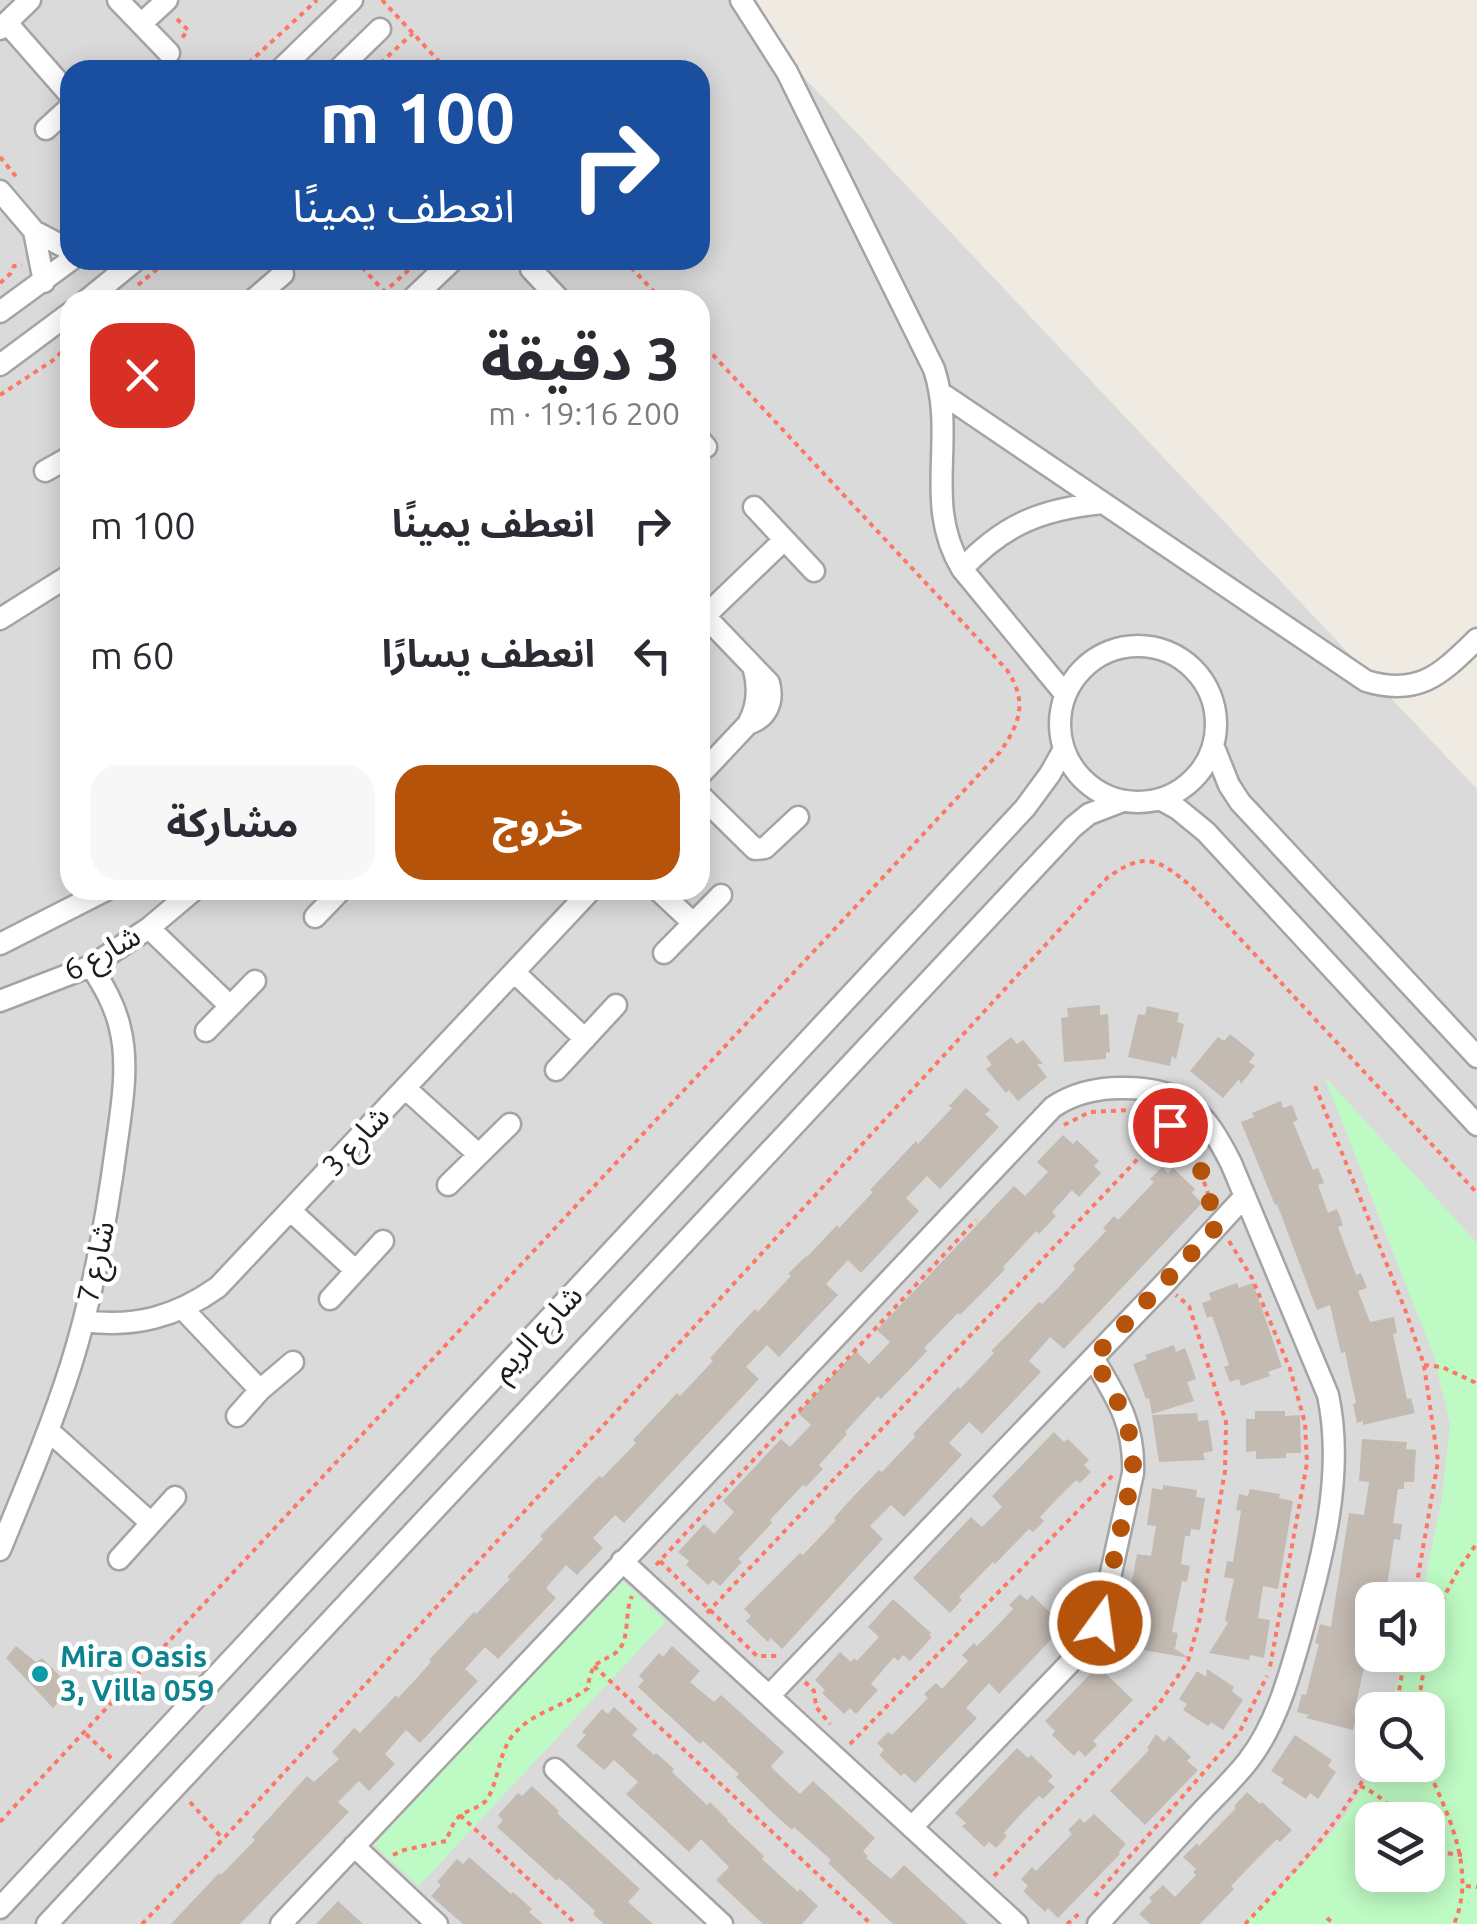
<!DOCTYPE html>
<html lang="ar">
<head>
<meta charset="utf-8">
<style>
	:root { --surface:#fff; --page:#f7f7f7; --text:#2b2b33; --muted:#7c7c81; --accent:#b45309 }
	body { margin:0; font-family:Ubuntu,"Noto Sans Arabic",sans-serif; background:var(--page); color:var(--text); direction:rtl; height:100vh; display:flex; flex-direction:column; font-size:38px; white-space:nowrap }
	* { box-sizing:border-box; margin:0 }
	p { font-size:32px; color:var(--muted) }
	.icon { flex:none; width:55px; height:55px; fill:none; stroke:currentColor; stroke-width:2; stroke-linecap:round; stroke-linejoin:round }
	.map { position:relative; flex:1; overflow:hidden; direction:ltr }
	.drawer { position:absolute; left:60px; top:290px; width:650px; height:610px; display:flex; flex-direction:column; background:var(--surface); border-radius:30px; box-shadow:0 5px 25px #0003; direction:rtl }
	.drawer>* { flex:none }
	.hud { position:absolute; left:60px; top:60px; width:650px; height:210px; border-radius:30px; box-shadow:0 5px 25px #0003; direction:rtl; background:#1a4fa0; color:#fff; overflow:hidden }
	.tools { position:absolute; left:1355px; top:1582px; display:grid; gap:20px }
	.tools a { display:grid; place-items:center; width:90px; height:90px; border-radius:20px; background:var(--surface); box-shadow:0 5px 25px #0003; font-size:50px }
	.pin { position:absolute; display:grid; place-items:center; width:85px; height:85px; color:#fff; margin:-42px; border:5px solid #fff; border-radius:50%; box-shadow:0 2px 10px #0007 }
	.me { position:absolute; width:110px; margin:-55px; rotate:14deg; stroke-linejoin:round; filter:drop-shadow(0 0 8px #0008) }
	.turn { display:flex; align-items:center; gap:35px; height:210px; padding:0 30px; font-size:45px }
	.turn .icon { width:130px; height:130px; stroke-width:2.5 }
	.turn b { display:block; font-size:70px; line-height:85px }
	.round { display:grid; place-items:center; flex:none; width:105px; height:105px; border-radius:30px; background:var(--page) }
	.summary { display:flex; align-items:center; justify-content:space-between; height:170px; padding:0 30px }
	h1 { font-size:60px; font-weight:700; line-height:75px }
	.cta { display:flex; gap:20px; margin-top:auto; padding:20px 30px }
	.cta a { flex:1; height:115px; border-radius:30px; background:var(--accent); color:#fff; font-size:40px; font-weight:700; line-height:115px; text-align:center }
	.cta a+a { background:var(--page); color:var(--text) }
	ul { padding:0; list-style:none }
	li { display:flex; align-items:center; gap:30px; height:130px; padding:0 30px }
	li div { flex:1 }
	li b { display:block; font-size:38px }
	li em { font-style:normal }
	.map>svg:first-child { display:block }
	.residential { fill:#dbdada; fill-rule:evenodd }
	.park { fill:#befac3; fill-rule:evenodd }
	.building { fill:#c3bab2 }
	.lines { fill:none; stroke-linecap:round; stroke-linejoin:round }
	.minor-casing { stroke:#a4a4a4; stroke-width:25 }
	.path { stroke:#fd7765; stroke-width:4; stroke-dasharray:5 5; stroke-linecap:butt }
	.minor { stroke:#fff; stroke-width:20 }
	.route { stroke:#b45309; stroke-width:18; stroke-dasharray:0 32.4 }
	.culture-dot { fill:#0f9aa8; stroke:#fff; stroke-width:4 }
	.labels { text-anchor:middle; stroke-width:9; stroke-linejoin:round; paint-order:stroke }
	.street-label { font-size:30px; fill:#1d1d1d; stroke:#fff }
	.culture-label { font-size:30px; font-weight:bold; fill:#0d838f; stroke:#fff; text-anchor:start }
</style>
</head>
<body>
<div class="map">
<svg width="1477" height="1924" viewBox="0 0 1477 1924">
	<rect width="100%" height="100%" fill="#efebe3"/>
	<!-- residential -->
	<path class="residential" d="M0 0H731L1477 789V1924H0ZM70 70H700V260H70ZM70 300H700V890H70ZM1372 1600H1428V1655H1372ZM1372 1710H1428V1765H1372ZM1372 1820H1428V1875H1372Z"/>
	<!-- park -->
	<path class="park" d="M1324 1076 1477 1243V1924H1242C1286 1880 1354 1823 1372 1763V1765H1428V1710H1389L1406 1655H1428V1600H1421L1442 1498 1450 1423 1433 1354ZM1372 1820H1428V1875H1372Z
		M621 1579 666 1621 419 1886 374 1845Z"/>
	<!-- building -->
	<path class="building" d="M1100 1005V1015L1108 1014 1110 1053 1106 1052V1059L1064 1062 1061 1018 1068 1017 1067 1008Z
		M1147 1006 1179 1013 1177 1022 1184 1024 1176 1059 1172 1056 1170 1066 1128 1057 1138 1014 1145 1015Z
		M1230 1034 1255 1054 1249 1062 1255 1066 1241 1084 1239 1079 1223 1098 1190 1071 1218 1037 1224 1041Z
		M1011 1037 1017 1044 1023 1040 1043 1064H1037L1047 1077 1018 1101 1009 1090 1006 1093 986 1069 992 1065 986 1057Z
		M966 1088 990 1110 985 1114 999 1127 940 1189 927 1176 906 1198 919 1211 861 1273 848 1260 826 1284 838 1295 779 1357 767 1345 746 1367 759 1379 624 1523 615 1515 593 1538 603 1548 577 1575 566 1565 546 1588 556 1598 498 1659 485 1647 465 1669 478 1681 420 1743 406 1730 385 1754 395 1764 369 1791 359 1781 338 1802 349 1812 240 1924H171L219 1873 221 1875 255 1840 252 1837 307 1776 314 1782 339 1759 332 1752 354 1728 360 1733 396 1695 398 1698 415 1680 431 1662 429 1660 474 1612 476 1614 510 1579 507 1577 543 1539 540 1536 599 1476 602 1478 636 1443 633 1440 677 1393 680 1396 713 1361 710 1358 738 1327 755 1309 758 1312 774 1294 791 1276 788 1274 806 1256 807 1257 837 1225 839 1228 873 1192 870 1190 916 1141 918 1144 952 1108 949 1106Z
		M1281 1101 1283 1108 1292 1105 1298 1120 1293 1122 1313 1170 1318 1168 1324 1183 1318 1185 1328 1213 1337 1209 1343 1225 1338 1227 1356 1275 1361 1273 1367 1288 1358 1291 1370 1322 1394 1317 1397 1333 1393 1334 1407 1399 1411 1398 1415 1413 1363 1425V1421L1357 1423 1353 1404 1356 1403 1349 1371 1345 1352 1341 1353 1330 1305 1317 1310 1277 1204 1275 1205 1241 1122 1254 1117 1252 1113Z
		M1063 1135 1073 1144 1077 1140 1099 1161 1094 1166 1101 1173 1079 1197 1072 1190 1052 1212 1056 1216 1039 1234 1036 1231 1003 1267 1005 1269 988 1287 960 1315 958 1313 924 1348 927 1351 910 1369 881 1399 878 1396 845 1432 847 1434 819 1465 823 1469 806 1487 803 1485 770 1520 772 1523 738 1559 742 1562 720 1586 713 1580 708 1585 686 1565 689 1561 678 1552 704 1524 714 1534 734 1512 723 1501 781 1439 790 1447 811 1425 798 1413 856 1351 869 1364 890 1342 877 1330 1014 1186 1025 1196 1048 1172 1037 1162Z
		M1162 1167 1168 1173 1173 1168 1195 1189 1192 1193 1202 1203 1064 1349 1050 1337 1029 1361 1041 1372 982 1434 969 1422 949 1443 962 1455 904 1517 891 1505 870 1526 883 1539 782 1649 771 1638 768 1642 746 1621 751 1616 744 1609 800 1553 803 1555 836 1520 834 1518 851 1499 879 1470 882 1472 915 1437 913 1434 930 1416 958 1387 960 1389 994 1353 991 1351 1009 1333 1039 1302 1042 1304 1059 1287 1075 1269 1073 1266 1106 1231 1103 1228 1114 1216 1118 1220 1154 1182 1150 1179Z
		M1237 1283 1239 1288 1253 1283 1282 1367 1268 1372 1270 1376 1241 1386 1239 1379 1230 1382 1224 1367 1229 1365 1221 1341 1212 1316 1207 1318 1202 1303 1211 1300 1209 1293Z
		M1174 1345 1176 1352 1185 1348 1191 1364 1196 1379 1187 1382 1194 1401 1152 1414 1149 1398 1146 1399 1133 1364 1147 1359 1145 1355Z
		M1255 1411H1285V1416L1300 1415 1301 1453H1286V1458L1256 1459V1451L1246 1452V1419H1255Z
		M1197 1413 1198 1421 1208 1420 1213 1451 1203 1453 1205 1460 1159 1462 1152 1415Z
		M1054 1432 1064 1442 1068 1439 1089 1460 1084 1465 1091 1472 1080 1483 1076 1480 1058 1498 1040 1517 1044 1521 1033 1532 1029 1529 995 1564 993 1562 959 1597 962 1600 950 1613 913 1578 971 1517 982 1527 1002 1507 992 1496Z
		M1362 1439 1407 1442 1406 1449 1416 1450 1414 1482H1404V1489H1398L1393 1523 1402 1524 1400 1540 1394 1539 1385 1600H1372V1650L1369 1649 1361 1681 1354 1713 1357 1714 1353 1730 1306 1718 1309 1715 1297 1712 1302 1694 1306 1695 1314 1663 1319 1644 1315 1643 1320 1624 1331 1627 1349 1513 1364 1515 1369 1482 1359 1481Z
		M1163 1485 1197 1490 1196 1497 1205 1498 1200 1530 1191 1529 1190 1536H1185L1181 1564 1190 1566 1187 1582 1182 1581 1172 1632 1178 1633 1175 1648 1172 1647 1189 1658 1120 1646 1137 1554 1151 1556 1156 1526 1147 1525 1152 1488 1163 1490Z
		M1250 1489 1280 1494 1279 1498 1293 1501 1278 1589 1263 1586 1258 1618 1270 1620 1264 1658 1250 1655 1249 1660 1209 1653 1228 1623 1225 1620 1234 1579 1224 1577 1227 1561 1233 1562 1237 1537 1241 1511 1236 1510 1239 1494 1248 1496Z
		M1020 1594 1027 1600 1032 1595 1054 1616 1051 1619 1061 1629 999 1694 989 1683 966 1708 977 1718 915 1783 904 1773 901 1776 879 1755 884 1750 877 1743 888 1732 892 1735 928 1698 924 1694 936 1683 942 1689 968 1661 962 1655 974 1643 977 1646 995 1628 1013 1609 1009 1605Z
		M893 1599 931 1633 929 1635 932 1637 910 1661 903 1655 898 1661 894 1657 871 1684 878 1690 856 1714 850 1708 844 1714 822 1693 825 1690 815 1680 840 1652 851 1662 854 1658 857 1661 879 1637 868 1627Z
		M16 1646 36 1662 42 1658 71 1687 53 1708 6 1658Z
		M672 1646 700 1671 690 1682 714 1702 721 1695 784 1752 771 1766 775 1771 800 1794 813 1781 875 1838 863 1851 868 1856 866 1858 891 1879 904 1865 968 1924H893L828 1863 831 1860 794 1827 792 1830 773 1813 736 1777 739 1774 703 1741 700 1744 638 1687 644 1680 639 1676 659 1653 663 1657Z
		M1098 1666 1133 1700 1093 1741 1097 1745 1085 1757 1079 1750 1074 1756 1052 1735 1055 1731 1045 1721Z
		M1207 1669 1234 1687 1232 1691 1243 1700 1223 1730 1211 1722 1208 1726 1183 1710 1187 1704 1179 1699 1197 1671 1206 1677Z
		M614 1707 638 1729 632 1735 654 1755 656 1753 674 1769 672 1772 707 1805 710 1802 728 1820 727 1821 764 1856 762 1859 798 1892 800 1889 818 1906 802 1924H763L716 1880 729 1867 701 1839 689 1852 626 1794 638 1782 614 1760 604 1770 576 1746 586 1735 582 1732 602 1709 608 1714Z
		M1156 1734 1164 1742 1169 1736 1191 1757 1187 1761 1198 1770 1145 1825 1110 1791 1149 1750 1147 1748Z
		M1295 1735 1332 1760 1328 1766 1336 1772 1318 1799 1310 1793 1306 1799 1281 1783 1284 1779 1271 1771Z
		M1017 1748 1028 1758 1031 1755 1053 1776 1048 1781 1055 1787 1043 1799 1039 1796 1021 1814 1004 1833 1007 1836 996 1848 989 1842 984 1847 962 1826 966 1823 955 1813Z
		M532 1786 559 1811 557 1813 640 1889 628 1902 653 1924H604L593 1914 595 1911 559 1878 557 1881 497 1827 503 1820 498 1815 518 1793 522 1796Z
		M1247 1792 1260 1804 1262 1802 1292 1830 1280 1842 1277 1839 1254 1862 1231 1886 1234 1889 1200 1924H1150L1139 1914 1152 1901 1149 1898 1163 1885 1175 1897 1196 1875 1193 1872 1196 1869 1183 1857 1197 1843 1199 1846 1236 1808 1234 1806Z
		M1094 1814 1126 1844 1119 1852 1120 1854 1058 1918 1048 1908 1045 1912 1023 1891 1028 1886 1021 1879 1032 1867 1036 1871 1072 1834 1068 1830 1080 1818 1084 1823Z
		M469 1857 511 1894 513 1892 532 1909 529 1912 543 1924H463L431 1896 441 1885 437 1882 457 1859 463 1864Z
		M338 1901 363 1924H316Z"/>
	<g class="lines">
		<!-- minor casing -->
		<g class="minor-casing">
			<path id="minor" d="M118 0 169 53
				M741 0 787 72 934 369C957 439 922 503 962 569L1065 694
				M7 23 70 95
				M141 24 167 0
				M0 29 30 0
				M280 70 352 0
				M338 70 380 29
				M46 129 70 107
				M0 191 34 231 70 250
				M34 231 44 282
				M531 269 560 300
				M87 300 136 260
				M253 300 283 274
				M411 300 453 260
				M0 312 71 260
				M0 365 70 313
				M941 393 1366 681C1419 697 1441 674 1477 639
				M700 440 706 447
				M45 471 70 457
				M754 507 814 571
				M962 569C1004 524 1042 509 1103 503
				M700 611 769 683C774 702 767 718 748 724
				M705 616 784 540
				M0 619 70 575
				M1060 724a78 78 0 1 1 156 0a78 78 0 1 1-156 0Z
				M1213 745 1229 785 1240 802 1477 1057
				M700 775 748 724C758 706 759 689 754 670
				M700 795 755 849 765 848 798 817
				M1160 799 1178 809 1206 832 1477 1125
				M658 890 692 922
				M315 917 341 890
				M149 928 230 1006
				M0 944 106 890
				M664 953 721 895
				M514 972 585 1039
				M0 1001 91 966 149 928 194 890
				M206 1031 255 981
				M556 1070 616 1005
				M405 1088 478 1154
				M448 1185 510 1124
				M291 1211 355 1270
				M330 1299 383 1241
				M183 1309 260 1390
				M84 1321C134 1328 176 1317 218 1287L591 890
				M237 1416 260 1390 293 1362
				M49 1431 151 1523
				M0 1550C25 1489 51 1428 71 1365 94 1292 107 1217 117 1141 122 1105 129 1064 120 1028 115 1005 103 985 91 966
				M119 1559 175 1497
				M622 1561 1017 1924
				M769 1696 1164 1284 1244 1197
				M555 1769 722 1924
				M912 1827 1089 1643 1100 1623 1133 1473C1135 1425 1117 1398 1093 1358
				M354 1846 437 1924
				M0 1908 1025 808 1050 774 1064 749
				M47 1924 1073 827 1089 814 1123 801
				M281 1924 1053 1107C1074 1093 1096 1088 1121 1088 1184 1087 1204 1110 1231 1163L1328 1395C1345 1475 1322 1558 1301 1635 1289 1677 1276 1725 1248 1761 1234 1779 1217 1795 1202 1811 1167 1849 1133 1886 1098 1924"/>
		</g>
		<!-- path -->
		<path class="path" d="M382 0 447 70
			M177 19 188 30 182 38
			M241 70 317 0
			M373 70 413 33
			M0 157 18 179
			M355 260 384 291
			M624 260 662 300
			M472 269 482 260
			M0 283 10 274 14 266 22 265
			M138 285 168 260
			M123 300 129 298 138 288
			M375 300 420 260
			M0 395 52 361 70 344
			M1315 1086 1406 1312 1424 1365 1438 1461 1414 1600
			M1064 1125 1090 1112 1134 1110 1170 1125 1193 1148 1212 1206
			M1229 1241 1252 1278 1290 1369 1305 1423 1307 1463 1270 1667
			M1424 1365 1442 1367 1474 1382 1477 1387
			M660 1561 757 1656H778L780 1658
			M656 1565 976 1220
			M707 1613 1168 1127
			M1428 1649 1434 1616 1457 1572 1477 1543
			M594 1666 871 1924
			M805 1682 814 1691 816 1707 830 1724
			M1396 1710 1405 1655
			M1400 1710 1418 1701
			M1420 1710 1419 1700 1426 1655
			M86 1734 112 1759
			M850 1744 1113 1475
			M1426 1765C1448 1814 1477 1871 1454 1924
			M1360 1786C1378 1794 1389 1803 1398 1820
			M190 1802 223 1839
			M460 1815 576 1924
			M0 1822 1000 752C1020 723 1028 702 1007 670L700 341
			M1428 1851 1462 1855
			M393 1855 404 1850 446 1841C449 1834 452 1825 456 1820 464 1809 480 1810 488 1798 498 1780 499 1756 510 1739 529 1712 563 1708 588 1688 591 1652 611 1665 622 1645 629 1631 625 1611 632 1596
			M994 1876 1159 1704 1188 1661 1199 1622 1225 1471 1226 1422 1189 1306 1176 1295
			M1466 1886 1477 1887
			M1095 1896 1240 1731 1267 1676
			M1327 1918 1334 1924
			M142 1924 223 1839 1107 878C1146 850 1158 859 1192 887L1477 1193
			M1067 1924 1082 1911
			M1245 1924C1292 1875 1340 1823 1372 1764"/>
		<!-- minor -->
		<use href="#minor" class="minor"/>
	</g>
	<g class="lines">
		<!-- route -->
		<path class="route" d="M1100 1623 1133 1473C1134 1425 1117 1398 1093 1358L1220 1223 1207 1196 1203 1176 1193 1148 1170 1125"/>
	</g>
	<!-- markers -->
	<circle class="culture-dot" cx="40" cy="1674" r="10"/>
	<g class="labels">
		<!-- street labels -->
		<g class="street-label">
			<text transform="translate(102 953) rotate(-29)" y="10">شارع 6</text>
			<text transform="translate(356 1141) rotate(-47)" y="10">شارع 3</text>
			<text transform="translate(96 1262) rotate(-78)" y="10">شارع 7</text>
			<text transform="translate(537 1333) rotate(-47)" y="10">شارع الريم</text>
		</g>
		<!-- culture labels -->
		<g class="culture-label">
			<text x="60" y="1667">Mira Oasis<tspan x="60" dy="34">3, Villa 059</tspan></text>
		</g>
	</g>
</svg>
<div class="tools">
<a><svg class="icon" aria-label="sound" viewBox="0 0 24 24"><path d="M4 9h4l5-4v14l-5-4H4zM17 9q2 3 0 6"/></svg></a>
<a><svg class="icon" aria-label="search" viewBox="0 0 24 24"><circle cx="10" cy="10" r="6"/><path d="M15 15l6 6"/></svg></a>
<a><svg class="icon" aria-label="layers" viewBox="0 0 24 24"><path d="M12 4l9 5-9 5-9-5zM3 14l9 5 9-5"/></svg></a>
</div>
<div class="pin" style="left:1170px;top:1125px;background:#d93025"><svg class="icon" aria-label="arrive" viewBox="0 0 24 24"><path d="M6 21V4h12l-3 4 3 4H6"/></svg></div>
<svg class="me" style="left:1100px;top:1623px" viewBox="-20 -20 40 40"><circle r="17" fill="#b45309" stroke="#fff" stroke-width="3"/><path d="M0-11L8 9 0 5-8 9z" fill="#fff"/></svg>
<div class="hud">
<div class="turn"><svg class="icon" aria-label="right" viewBox="0 0 24 24"><path d="M7 20v-9h11M14 6l5 5-5 5"/></svg><div><b>100 m</b>انعطف يمينًا</div></div>
</div>
<section class="drawer">
<div class="summary"><div><h1>3 دقيقة</h1><p>200 m · 19:16</p></div><a class="round" style="background:#d93025;color:#fff"><svg class="icon" aria-label="close" viewBox="0 0 24 24"><path d="M6 6l12 12M18 6L6 18"/></svg></a></div>
<ul>
<li><svg class="icon" aria-label="right" viewBox="0 0 24 24"><path d="M7 20v-9h11M14 6l5 5-5 5"/></svg><div><b>انعطف يمينًا</b></div><em>100 m</em></li>
<li><svg class="icon" aria-label="left" viewBox="0 0 24 24"><path d="M17 20v-9H6M10 6l-5 5 5 5"/></svg><div><b>انعطف يسارًا</b></div><em>60 m</em></li>
</ul>
<div class="cta"><a>خروج</a><a>مشاركة</a></div>
</section>
</div>
</body>
</html>
